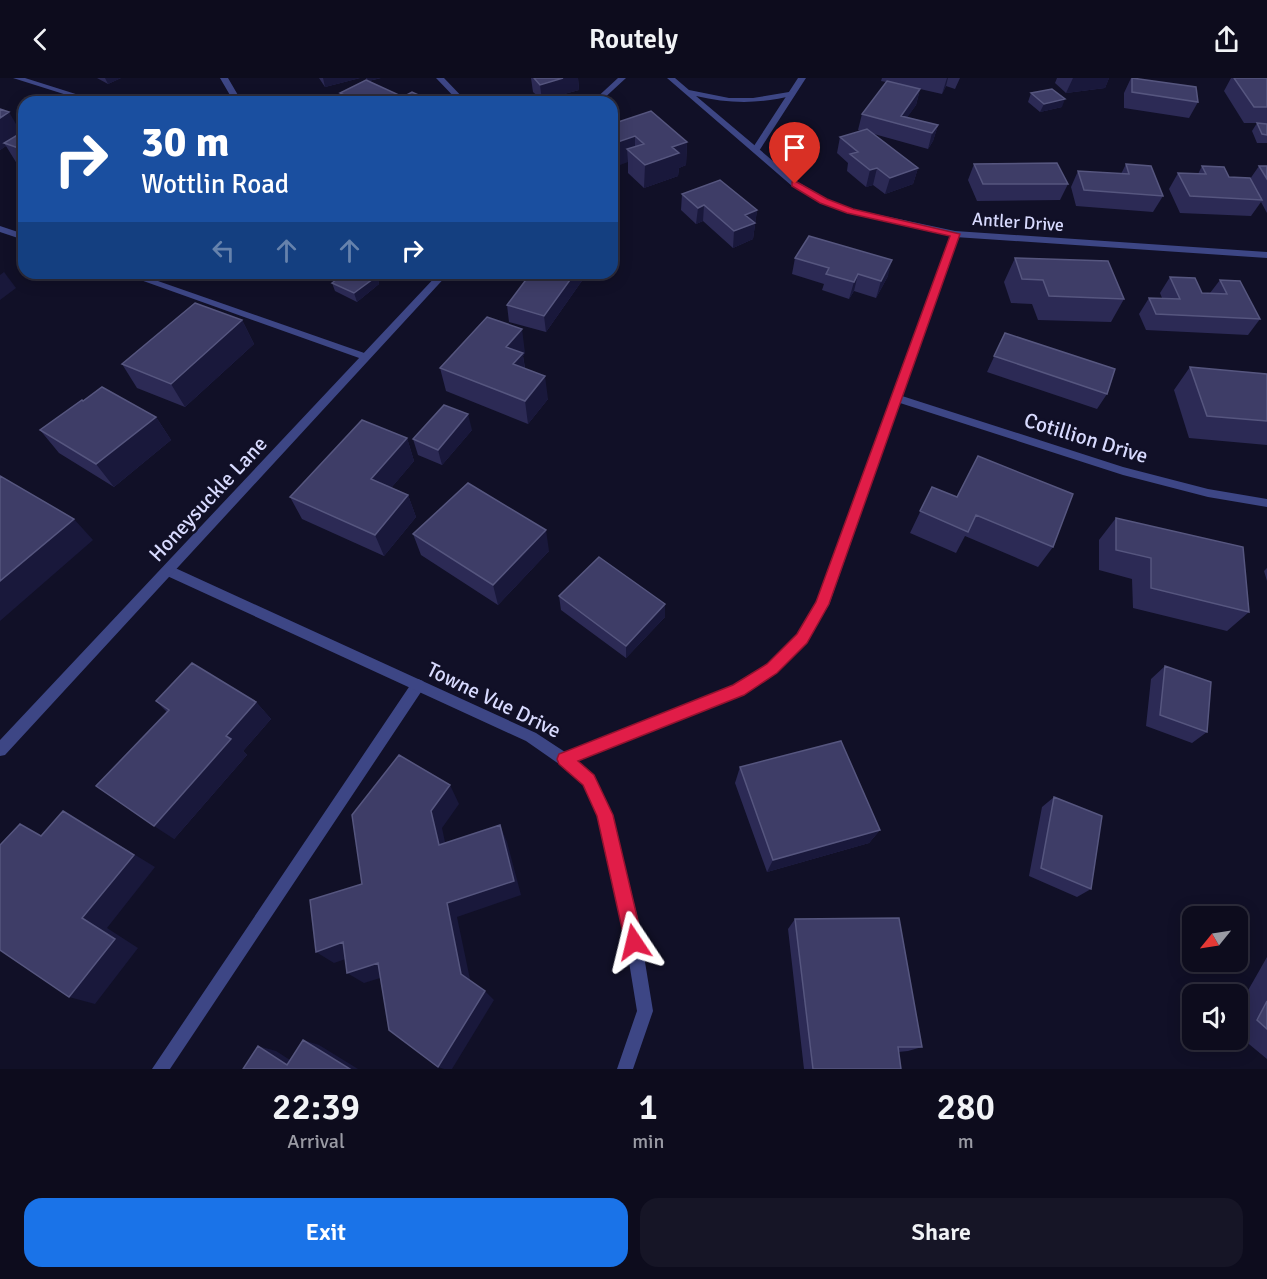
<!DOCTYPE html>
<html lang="en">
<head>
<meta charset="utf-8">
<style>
	:root { --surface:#0d0c1d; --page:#161526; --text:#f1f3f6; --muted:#9a9ba4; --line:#2d2c3b; --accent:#1a73e8 }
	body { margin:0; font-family:Signika,sans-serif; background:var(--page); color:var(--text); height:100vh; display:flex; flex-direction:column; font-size:22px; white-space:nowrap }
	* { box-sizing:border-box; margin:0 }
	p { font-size:20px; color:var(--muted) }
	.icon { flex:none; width:33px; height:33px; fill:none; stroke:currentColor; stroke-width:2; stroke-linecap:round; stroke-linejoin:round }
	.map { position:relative; height:991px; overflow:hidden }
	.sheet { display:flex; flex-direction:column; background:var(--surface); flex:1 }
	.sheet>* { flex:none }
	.guide { position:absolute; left:18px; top:18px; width:600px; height:183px; border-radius:18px; box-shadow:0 3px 15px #0003,0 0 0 2px var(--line); background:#1a4fa0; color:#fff; overflow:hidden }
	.needle { width:39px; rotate:240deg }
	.buttons { position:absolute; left:1182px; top:828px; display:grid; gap:12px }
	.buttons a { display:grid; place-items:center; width:66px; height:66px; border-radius:12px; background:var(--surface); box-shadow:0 3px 15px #0003,0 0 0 2px var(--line); font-size:30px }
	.pin { position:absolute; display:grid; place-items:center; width:51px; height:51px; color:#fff; margin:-62px -26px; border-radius:50% 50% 50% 0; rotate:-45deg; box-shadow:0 0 6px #0007 }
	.pin .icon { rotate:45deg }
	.me { position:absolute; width:66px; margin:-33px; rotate:350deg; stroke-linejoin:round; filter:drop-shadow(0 0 4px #0008) }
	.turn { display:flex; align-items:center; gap:21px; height:126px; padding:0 24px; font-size:27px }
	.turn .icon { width:78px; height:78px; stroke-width:2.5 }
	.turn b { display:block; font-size:42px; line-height:51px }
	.lanes { display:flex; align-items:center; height:57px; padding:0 24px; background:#0003; justify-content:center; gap:30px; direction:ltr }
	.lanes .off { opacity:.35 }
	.eta { display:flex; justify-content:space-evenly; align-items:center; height:102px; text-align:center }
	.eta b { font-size:36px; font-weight:600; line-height:42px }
	.cta { display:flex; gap:12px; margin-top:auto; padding:12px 24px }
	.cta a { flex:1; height:69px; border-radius:18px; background:var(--accent); color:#fff; font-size:24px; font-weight:600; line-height:69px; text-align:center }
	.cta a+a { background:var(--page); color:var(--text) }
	header { display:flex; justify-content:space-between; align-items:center; height:78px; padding:0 24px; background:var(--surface); font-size:27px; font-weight:600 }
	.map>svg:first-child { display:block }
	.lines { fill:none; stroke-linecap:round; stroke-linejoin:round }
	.service { fill:#3d4685; fill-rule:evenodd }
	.minor { fill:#3d4685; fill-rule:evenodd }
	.tertiary { fill:#3d4685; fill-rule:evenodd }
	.wall { fill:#2c2a55 }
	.shaded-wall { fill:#19183b }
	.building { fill:#3e3d67; stroke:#56567f; stroke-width:1.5 }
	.route { fill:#e11d48; stroke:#92132f; stroke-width:1.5 }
	.labels { text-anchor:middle; stroke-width:5; stroke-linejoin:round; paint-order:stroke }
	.far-street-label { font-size:18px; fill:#d8dafe; stroke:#111027 }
	.street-label { font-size:21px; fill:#d8dafe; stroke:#111027 }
</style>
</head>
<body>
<header><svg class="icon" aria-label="back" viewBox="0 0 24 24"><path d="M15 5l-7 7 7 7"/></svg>Routely<svg class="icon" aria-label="share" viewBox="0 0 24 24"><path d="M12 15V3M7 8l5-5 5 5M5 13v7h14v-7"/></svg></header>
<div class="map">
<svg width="1267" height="991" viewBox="0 0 1267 991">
	<rect width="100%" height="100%" fill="#111027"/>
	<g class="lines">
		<!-- service -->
		<path class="service" d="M436 0H444L467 24H459Z
			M0 148 24 156V162L0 154Z
			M121 195H135L370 277 371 279 366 282 362 281Z
			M418 601 423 603 425 607 423 611 170 991H152L413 603Z"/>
		<!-- minor -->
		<path class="minor" d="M13 0H25L101 24H89Z
			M220 0H228L242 24H234Z
			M798 0H806L759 73H753L752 71Z
			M955 153 959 156 902 318 1123 389 1208 411 1267 421V429L1208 419 1123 397 900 325 829 527 806 564 777 594 744 616 576 683 593 697 612 737 638 841 653 933 633 991H617L637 933 622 841 598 738 583 707 559 686 526 663 165 497 163 493 165 489H173L536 655 565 674 734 608 767 586 798 556 818 525 951 156Z"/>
		<!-- tertiary -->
		<path class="tertiary" d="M618 0H626L600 24H592Z
			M667 0H675L689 12 729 20H753L795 13V17C761 26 730 26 696 18L798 104 827 121 852 131 955 153 1267 174V180L955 159 847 135 821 125 792 108Z
			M439 195H449L5 677 0 678V662Z"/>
	</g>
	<!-- wall -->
	<path class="wall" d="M97 0H121L108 6Z
		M319 0H360L325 9Z
		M366 0H381L369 3 403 19 434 24H343L340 15 367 2Z
		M531 0H578L579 12 542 22 533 14Z
		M882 0H960L955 11 946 8 942 16 920 11 916 27 907 39 938 47 933 63 928 71 874 56 918 90 913 106 885 116 873 107 866 109 847 93 848 85 837 75 840 59 861 53 858 52 862 36 886 4 881 3Z
		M1057 0H1109L1105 10 1066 15 1055 5Z
		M1131 0 1198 24 1189 40 1124 30V15Z
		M1231 0H1267V65H1257L1252 53 1257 45H1244L1224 13Z
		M1031 15 1062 29 1040 34 1028 24Z
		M0 31 21 55 24 53V91L19 89 6 68 0 72Z
		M612 46 687 64 686 87 679 90 678 98 644 110 628 95V84Z
		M974 86 1068 106 1060 122 977 123 968 102Z
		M1126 86 1163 118 1153 134 1076 128 1071 109 1078 93 1121 96Z
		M1202 88 1229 99 1250 101 1259 88H1267V135L1261 124 1251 138 1180 135 1169 111 1178 95 1198 96Z
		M682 116 757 132 753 161 733 170 703 143 696 146 681 132Z
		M795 180 888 198 876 220 854 213 849 221 822 212 824 206 792 196Z
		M1015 180 1124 221 1111 244 1038 242 1032 226 1011 225 1004 204Z
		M295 195H312L307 200Z
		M330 195H344L377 198 379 206 357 224 335 213 332 205 340 199Z
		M586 197 546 254 509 244 507 227Z
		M1170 199 1202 215H1210L1220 202 1260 241 1248 257 1146 252 1139 236 1149 220H1162L1160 215Z
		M242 242 254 266 185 329 137 310 122 286Z
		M1005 255 1107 316 1097 331 987 294Z
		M525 275 523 278 525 290 548 321 528 346 446 313 440 290Z
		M1190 289 1267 296V367L1189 360 1174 312Z
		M156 339 171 362 114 409 59 375 40 352Z
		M472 352 442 387 418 377 413 361Z
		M407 360 414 383 391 410 408 417 416 439 384 478 302 441 290 419Z
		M932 409 1053 469 1038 489 965 458 956 475 910 455Z
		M1116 440 1249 534 1227 553 1133 530 1132 501 1099 492V462Z
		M413 456 549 473 498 527 421 477Z
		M1267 490V503L1264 493Z
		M559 518 665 539 626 580 561 532Z
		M1165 588 1207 654 1192 665 1146 648 1151 601Z
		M156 623 256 624 271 641 243 673 247 677 174 761 167 634Z
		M740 689 880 752 869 765 767 794 735 705Z
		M1054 719 1091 811 1077 819 1029 798 1042 729Z
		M795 841 922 969 908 973 898 974 901 991H804L788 851Z
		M1267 879V981L1238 957V930Z"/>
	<!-- shaded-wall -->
	<path class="shaded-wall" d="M105 0H121L108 6Z
		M323 0H360L325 9Z
		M367 0H381L368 3Z
		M563 0H578L579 12 542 22 540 7Z
		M947 0H948L946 8 942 16Z
		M1073 0H1109L1105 10 1066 15Z
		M920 11 916 27 902 47 901 38Z
		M1065 21 1062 29 1040 34 1044 26Z
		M9 34 23 58 4 65 6 68 0 72V40Z
		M938 47 933 63 928 71 932 55Z
		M635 58V78L627 71 628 84 612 90V66Z
		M687 64 686 87 679 90 678 98 644 110 645 87 672 69Z
		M877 90 873 107 866 109 870 92Z
		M918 90 913 106 885 116 890 100Z
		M704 127 703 143 696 146 698 130Z
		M757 132 753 161 733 170 734 153 745 137Z
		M892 182 888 198 876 220 881 203Z
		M4 194 16 210 0 222V197Z
		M305 195H312L307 200Z
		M575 195H586V197L546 254 544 238Z
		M858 196 854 213 849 221 854 204Z
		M377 198 379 206 357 224 354 215Z
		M242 242 254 266 185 329 171 306Z
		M522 251 525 275 523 278 526 299 510 293 506 269Z
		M545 298 548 321 528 346 525 323Z
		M468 336 472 352 442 387 438 372Z
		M156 339 171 362 114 409 96 386Z
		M407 360 414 383 380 423 371 401Z
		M408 417 416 439 384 478 375 457Z
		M74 441 93 462 0 543V503Z
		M546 452 549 473 498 527 493 507Z
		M665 526V539L626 580V568Z
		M256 624 271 641 243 673 247 677 174 761 154 748 226 658Z
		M450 707 459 726 442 750 449 783 439 767 431 733Z
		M63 733 155 789 107 850 138 870 95 926 69 919 82 840Z
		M500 747 507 764 521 817 457 839 471 906 461 896 447 825Z
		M880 752 869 765 767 794 773 782Z
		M343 864 360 876 334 885 316 874Z
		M378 885 393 896 364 905 347 895Z
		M485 913 494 922 452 991H444L438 989Z
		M303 962 319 967 358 991H350Z
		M258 968 276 973 304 991 287 987Z"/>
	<!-- building -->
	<path class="building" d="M534 0H563L540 7Z
		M1132 0 1196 9 1198 24 1132 14Z
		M1234 0H1267V29H1254Z
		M366 2 403 19 412 14 434 24H359L340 15Z
		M887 3 920 11 901 38 938 47 932 55 862 36Z
		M1052 11 1065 21 1044 26 1031 15Z
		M0 31 9 34 0 40Z
		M651 33 687 64 672 69 679 75 645 87 627 71 644 66 635 58 612 66V46Z
		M1257 45 1267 46V57L1262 56Z
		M867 51 918 90 890 100 877 90 870 92 850 76 858 74 840 59Z
		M24 53V72L4 65Z
		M1057 85 1068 106H983L974 86Z
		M1126 86 1151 88 1163 118 1084 112 1078 93 1129 96Z
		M1202 88 1224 89 1229 99 1250 100 1262 122 1190 118 1178 95 1206 96Z
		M1259 88H1267V101Z
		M720 102 757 132 745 137 755 145 734 153 704 127 698 130 682 116Z
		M809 158 892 182 881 203 858 196 854 204 826 196 829 190 795 180Z
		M1015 180 1108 183 1124 221 1049 218 1043 202 1022 201Z
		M345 195H371L377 198 354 215 332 205Z
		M531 195H575L544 238 507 227Z
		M1170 199 1195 200 1202 215 1227 216 1220 202 1240 203 1260 241 1156 236 1149 220 1180 221Z
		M195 225 242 242 171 306 122 286Z
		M487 239 522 251 506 269 523 275 513 286 545 298 525 323 440 290Z
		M1005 255 1115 291 1107 316 994 278Z
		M1190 289 1267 296V343L1207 338Z
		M102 309 156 339 96 386 40 352 82 322 83 323Z
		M444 327 468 336 438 372 413 361Z
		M362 342 407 360 371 401 408 417 375 457 290 419Z
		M978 378 1073 416 1053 469 976 437 968 454 920 433 932 409 957 419Z
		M0 398 74 441 0 503Z
		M468 405 546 452 493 507 413 456Z
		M1116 440 1243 469 1249 534 1151 510V480L1116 472Z
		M599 479 665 526 626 568 559 518Z
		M192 585 256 624 226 658 231 661 154 748 96 708 169 632 156 623Z
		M1165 588 1211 604 1207 654 1160 637Z
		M841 663 880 752 773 782 740 689Z
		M399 677 450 707 431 733 439 767 500 747 514 803 447 825 461 896 485 913 438 989 389 952 378 885 347 895 343 864 316 874 310 822 362 806 352 737Z
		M1054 719 1102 738 1091 811 1041 790Z
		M63 733 134 777 82 840 115 861 69 919 0 872V767L20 746 41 758Z
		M899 840 922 969H898L901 991H813L795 841Z
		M1267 923V951L1257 942Z
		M303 962 350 991H243L258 968 287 987Z"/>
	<!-- route -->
	<path class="route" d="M795 103 827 121 853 131 960 156 829 526 807 565 777 595 744 617 578 683 594 697 613 737 643 864 640 870 634 873 628 870 625 864 597 738 583 707 559 686 557 681 559 676 733 607 767 586 797 556 816 524 950 158 847 135 820 125 792 108V104Z"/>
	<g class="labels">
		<!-- far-street labels -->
		<g class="far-street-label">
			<text transform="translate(1018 144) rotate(4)" y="6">Antler Drive</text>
		</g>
		<!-- street labels -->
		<g class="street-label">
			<text transform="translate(1086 360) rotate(17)" y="7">Cotillion Drive</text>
			<text transform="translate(208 421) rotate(-47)" y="7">Honeysuckle Lane</text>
			<text transform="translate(494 622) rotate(26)" y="7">Towne Vue Drive</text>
		</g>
	</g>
</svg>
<div class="buttons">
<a><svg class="needle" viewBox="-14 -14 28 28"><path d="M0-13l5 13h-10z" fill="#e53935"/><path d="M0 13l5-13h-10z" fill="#9a9ba4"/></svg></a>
<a><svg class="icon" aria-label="sound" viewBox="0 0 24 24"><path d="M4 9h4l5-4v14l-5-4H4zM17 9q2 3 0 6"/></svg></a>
</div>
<div class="pin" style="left:795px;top:106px;background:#d93025"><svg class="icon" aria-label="arrive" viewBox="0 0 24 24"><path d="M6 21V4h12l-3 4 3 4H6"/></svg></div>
<svg class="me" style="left:634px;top:864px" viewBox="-20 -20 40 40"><path d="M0-17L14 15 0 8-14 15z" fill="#e11d48" stroke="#fff" stroke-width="4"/></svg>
<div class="guide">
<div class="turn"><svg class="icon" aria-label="right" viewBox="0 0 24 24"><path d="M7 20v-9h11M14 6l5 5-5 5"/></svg><div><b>30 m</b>Wottlin Road</div></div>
<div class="lanes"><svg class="icon off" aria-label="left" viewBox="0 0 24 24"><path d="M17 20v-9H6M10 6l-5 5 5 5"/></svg><svg class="icon off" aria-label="ahead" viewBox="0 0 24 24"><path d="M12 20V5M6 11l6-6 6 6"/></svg><svg class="icon off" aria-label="ahead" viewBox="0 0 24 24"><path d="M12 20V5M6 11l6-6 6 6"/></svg><svg class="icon" aria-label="right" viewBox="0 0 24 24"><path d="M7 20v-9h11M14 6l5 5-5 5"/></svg></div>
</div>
</div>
<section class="sheet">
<div class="eta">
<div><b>22:39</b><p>Arrival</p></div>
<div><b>1</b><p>min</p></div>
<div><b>280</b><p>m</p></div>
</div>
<div class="cta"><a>Exit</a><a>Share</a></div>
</section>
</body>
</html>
